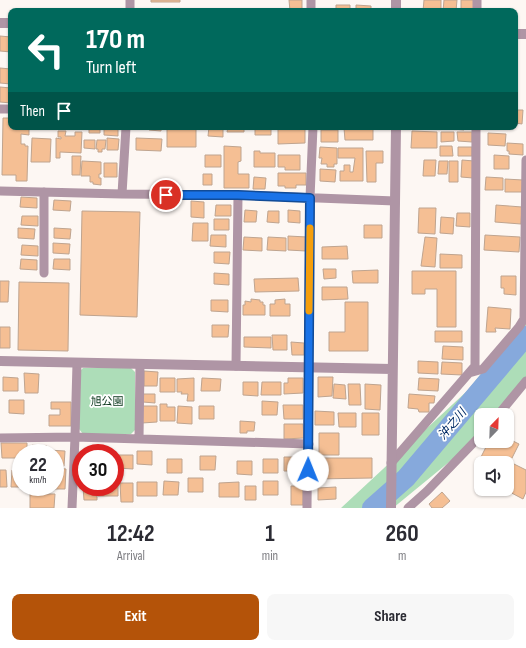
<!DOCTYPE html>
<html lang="en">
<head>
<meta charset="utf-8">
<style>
	:root { --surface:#fff; --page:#f7f7f7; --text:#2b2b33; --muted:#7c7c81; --accent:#b45309 }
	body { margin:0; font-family:"Sofia Sans Condensed","Noto Sans JP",sans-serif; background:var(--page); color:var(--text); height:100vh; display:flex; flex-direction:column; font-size:15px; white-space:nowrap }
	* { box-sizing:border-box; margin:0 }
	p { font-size:13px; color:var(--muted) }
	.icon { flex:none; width:22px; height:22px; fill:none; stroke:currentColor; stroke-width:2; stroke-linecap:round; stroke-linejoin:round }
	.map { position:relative; height:508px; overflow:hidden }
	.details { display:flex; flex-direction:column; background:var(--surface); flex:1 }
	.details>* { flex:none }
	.banner { position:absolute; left:8px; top:8px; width:510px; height:122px; border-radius:8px; box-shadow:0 1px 3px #0004; background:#00695c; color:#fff; overflow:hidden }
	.needle { width:26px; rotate:23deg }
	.buttons { position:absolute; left:474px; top:408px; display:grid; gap:8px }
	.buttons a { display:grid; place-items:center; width:40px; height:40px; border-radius:8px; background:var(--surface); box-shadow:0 1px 3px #0004; font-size:20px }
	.speed { position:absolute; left:12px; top:444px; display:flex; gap:8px; font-size:20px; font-weight:700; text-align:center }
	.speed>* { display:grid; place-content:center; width:52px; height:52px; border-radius:50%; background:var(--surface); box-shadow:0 1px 3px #0004; line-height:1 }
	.speed small { font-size:10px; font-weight:400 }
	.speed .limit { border:6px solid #d22; background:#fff; color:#111 }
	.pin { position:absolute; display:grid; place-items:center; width:34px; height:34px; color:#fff; margin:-17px; border:2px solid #fff; border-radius:50%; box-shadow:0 1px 4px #0007 }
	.me { position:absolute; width:44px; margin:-22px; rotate:1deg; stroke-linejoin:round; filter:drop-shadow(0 0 3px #0008) }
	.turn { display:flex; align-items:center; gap:14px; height:84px; padding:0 12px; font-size:18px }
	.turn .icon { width:52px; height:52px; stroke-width:2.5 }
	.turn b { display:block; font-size:28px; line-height:34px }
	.then { display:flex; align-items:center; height:38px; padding:0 12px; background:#0003; gap:8px; font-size:15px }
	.eta { display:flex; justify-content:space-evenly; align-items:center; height:68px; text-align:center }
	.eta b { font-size:24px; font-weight:700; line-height:28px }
	.button { display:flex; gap:8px; margin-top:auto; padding:8px 12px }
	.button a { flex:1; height:46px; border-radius:8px; background:var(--accent); color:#fff; font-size:16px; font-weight:700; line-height:46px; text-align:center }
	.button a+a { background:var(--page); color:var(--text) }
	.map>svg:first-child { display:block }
	.green { fill:#adddb8 }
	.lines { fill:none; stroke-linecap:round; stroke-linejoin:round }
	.river { stroke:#86a9dc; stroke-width:20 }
	.building { fill:#f5bf94; stroke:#bfa48f }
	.minor { stroke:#af95a5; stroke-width:9 }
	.tertiary { stroke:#af95a5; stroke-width:10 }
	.route-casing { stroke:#114b97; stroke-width:10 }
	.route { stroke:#1a73e8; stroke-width:7 }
	.slow { stroke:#f59e0b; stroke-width:7 }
	.labels { text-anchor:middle; stroke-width:3.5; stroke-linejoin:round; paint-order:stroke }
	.park-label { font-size:11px; fill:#083419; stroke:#fff }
	.water-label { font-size:12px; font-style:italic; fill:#002a65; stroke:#fff }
</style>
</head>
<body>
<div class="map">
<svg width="526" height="508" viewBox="0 0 526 508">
	<rect width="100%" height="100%" fill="#fdf7f3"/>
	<!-- green -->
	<path class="green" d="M526 319V379L497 415H481V430L454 458 393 508H341L467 391Z
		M83 368H131L135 372V430L131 434H83L79 429V372Z"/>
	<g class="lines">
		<!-- river -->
		<path class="river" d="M372 508 406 478 526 336"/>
	</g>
	<!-- building -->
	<path class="building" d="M151 0H180V2H151Z
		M289 0H302V11H290Z
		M424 0H441V11H423Z
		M444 0H457L456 11H443Z
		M461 0H474V11H461Z
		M336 5H350V11H336Z
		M356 5 371 6V11H356Z
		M0 36 11 37V52L0 51Z
		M0 68 11 69V84L0 83Z
		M0 87 11 88V103L0 102Z
		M515 110H523L522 124 515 123Z
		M3 118H11V127H29V135L21 134V144H25V146H28L27 181H16V175H2Z
		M86 127H100V133H89V129H86Z
		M104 127H118V136L104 135Z
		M149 127H161V131L149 130Z
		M167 127H196V147H167Z
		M209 127H223V137L208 136Z
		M228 127H244V132H227Z
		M255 127H271V135H255Z
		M373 127V140H345L344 128Z
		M428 127H465L464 130Z
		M278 129H305V143L278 144Z
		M321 130H338V142H321Z
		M58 131H66L65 136H75V132H82L81 153 60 152V158H56V138L61 139V137H58Z
		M412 131 437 132V148H411Z
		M441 132H454V141L441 142Z
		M457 132H472V142L458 141Z
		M488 133 506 134 505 146 488 145Z
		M32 138 51 139 50 162H31Z
		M107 138 119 139 118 150H107Z
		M136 138 162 139 161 151 136 150Z
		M84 140H95V149L84 148Z
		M97 140H106L105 149H102V152H98V149H96Z
		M507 143 523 144V155L509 154V151H507Z
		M224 146 241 147V161L238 162V174H249V188H224Z
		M440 146H452L453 156H440Z
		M320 147 337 148V164H334V167H327V164H321L322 158H319Z
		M458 147H472V156H458Z
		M338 148H363V181H340V171H344V165H350V172H353L355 158H338Z
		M254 151H260V153H275V167H254Z
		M366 151H383V163H376V182H367Z
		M205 155H221V167H205Z
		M278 155H300V170H285V167H278Z
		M494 155 509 156V169H494Z
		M72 156H81L80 175H72Z
		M424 160H436L435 176H423Z
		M462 160 474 161 473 178 461 177Z
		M82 161 101 162V174H99V178H101V185L93 184V182H90V176H81Z
		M439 161H448L447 174H438Z
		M449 161H458V182H449Z
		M104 163H117V177H104Z
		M320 169 336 170 335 182 320 181Z
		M278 173H306V185H296V188H285V186H278Z
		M203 174H212V185H203Z
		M254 177 266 178 265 189H253Z
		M486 177 503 178V190H485Z
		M505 179 523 180 522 192H505Z
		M21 197 37 198V208L20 207Z
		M54 200 71 201 70 211 53 210Z
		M191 201 204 202V218L191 217Z
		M216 205H231V216H215Z
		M496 205 522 207 521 224 495 222Z
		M419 208H436L435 234 418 233Z
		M245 210 257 211 256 222H244Z
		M288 210 300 211V223L288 222Z
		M82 211 140 212 137 317 80 315Z
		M268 211H279V223L267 222Z
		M457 213H470V227L456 226Z
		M22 216H38V226L21 225Z
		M441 217 454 218 453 234 440 233Z
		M214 219H229V230H214Z
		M193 223H208V241H192Z
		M364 225H382V238H364Z
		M18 228 35 229 34 239 18 238Z
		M54 228 71 229 70 239 54 238Z
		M211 235H226V247L210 246Z
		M485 235 520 237 519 252 484 250Z
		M288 236 307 237 306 251 288 250Z
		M244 237 262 238V251L243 250Z
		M268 237 286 238V251L267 250Z
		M425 237 437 238 435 267 421 266Z
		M53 243 70 244 69 254 53 253Z
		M22 245 38 246V256L21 255Z
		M347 246 348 259H322V247Z
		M214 252H230L229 264 214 263Z
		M440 254 462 255V268H440Z
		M21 259 37 260V270L20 269Z
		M54 259H70V270L53 269Z
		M323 269H336V278L324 279Z
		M378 270V283H353L352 271Z
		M412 271H456V327H437V289H425V294H412Z
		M214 273 229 274V285L214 284Z
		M501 276H516V295L504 294V288H501Z
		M298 278 299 291 255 292 254 279Z
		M0 281H9L8 302H0Z
		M19 282 69 283 68 351 18 350Z
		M322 287H347L348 299 322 300Z
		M251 299 260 300V302H263V305H265V315H243V305H245V301L251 302Z
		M285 299V304H290V316H270V304H275V300Z
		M211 300H228V312L211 311Z
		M345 302H368V351H329V332H345Z
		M488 307 511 309 510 329 495 328 496 332H486Z
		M212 325H229L228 337H212Z
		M0 327H10V348H0Z
		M435 331H462V342H435Z
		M272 335H287V350H273Z
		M244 337H271V348L244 347Z
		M291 342 304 343V355H292Z
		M443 346 463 347V360L442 359Z
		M418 361 438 362V374L418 373Z
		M442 362 462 363V375L441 374Z
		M144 371 158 372 157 386H144Z
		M24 373 39 374 38 393H25Z
		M3 377 18 378V391H3Z
		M318 377H333L332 396 318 397Z
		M160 378H175V392H160Z
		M194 378V401H187L188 394H181L182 392H177V379Z
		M202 378 221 379 220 391H201Z
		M288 378H303V393L284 394V383H288Z
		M419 378 439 379 438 391 418 390Z
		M243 382H258V396L243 395Z
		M262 382H281V395H261Z
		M334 384 345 385 346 399 333 398Z
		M348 384H360L361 405H349Z
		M365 384 381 385 380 410 365 409Z
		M143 394H155V403L143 402Z
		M409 394 435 396 434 403H429V412H419L418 409 408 408Z
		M9 400H24V414L9 413Z
		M262 401 278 402 277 415H262Z
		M51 402H71V426H49V415H60V409H51Z
		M160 404H167V407H175V421H160Z
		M283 405H303V419H284Z
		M142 406H157V422L142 423Z
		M178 406 192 407V424L177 423Z
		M199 406H214V419H199Z
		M315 411 334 412V425H315Z
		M338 413H356V427H339Z
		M362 413H379V435H362Z
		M240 421 255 422 254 431H247V433H240Z
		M284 424H303L304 438 284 439Z
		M319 433H339V455H319Z
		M507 438 519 444 510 462 526 470V492L523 499 504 489H507V463H493L481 457 489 441H507Z
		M1 443H27V453H21V458H2Z
		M32 445 47 446V453H32Z
		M48 450 65 451 64 466H55V453H48Z
		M137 451H152V465L137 464Z
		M118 455H133V469L118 468Z
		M200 456H216L215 470H200Z
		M284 457H299V471H284Z
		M316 458H372V478L316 479Z
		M167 459H182V473H167Z
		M263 459H278V473H263Z
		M237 461H252V475L237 474Z
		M55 468 66 469 65 489H33V487H55Z
		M0 470H6L7 487H0Z
		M12 470 21 471V487H29H11Z
		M188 478H203V492H188Z
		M164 481 179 482 178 495H163Z
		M263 481H278V495H263Z
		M115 482H118V496H98V487H115Z
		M137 482H157V496H137Z
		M239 482V497H219V483Z
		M120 483H133V502H121Z
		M245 486H256V500H245Z
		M291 486H303V505H291Z
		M83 487H97V500H84Z
		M336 487V499L318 500V488Z
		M442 492 450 501 442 508H432L429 504Z
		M30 494H55L54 508H30Z"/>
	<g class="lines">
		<!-- minor -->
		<path class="minor" d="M130 11V0
			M311 11V0
			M477 11V0
			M0 109H11
			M0 191 122 194 238 195 395 201
			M44 192V273
			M122 194 126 127
			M236 366 238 195
			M469 373 483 369 519 327 524 319 526 160
			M498 415 526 381
			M0 438 75 437 309 444
			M139 439 140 364
			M391 463 475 366 476 127
			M72 508 75 437 77 363
			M307 508 310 198 313 127
			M408 508 427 491 481 435"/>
		<!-- tertiary -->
		<path class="tertiary" d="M396 11V0
			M0 23H11
			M515 34H526
			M0 361 392 369
			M391 508 396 127"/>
	</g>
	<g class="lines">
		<!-- route casing -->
		<g class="route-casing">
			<path id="route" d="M166 195H238L310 198 308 470"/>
		</g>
		<!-- route -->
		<use href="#route" class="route"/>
		<!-- slow -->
		<path class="slow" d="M309 311 310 228"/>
	</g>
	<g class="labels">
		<!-- park labels -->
		<g class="park-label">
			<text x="107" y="405">旭公園</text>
		</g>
		<!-- water labels -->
		<g class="water-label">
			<text transform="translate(452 424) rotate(-50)" y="4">沖之川</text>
		</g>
	</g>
</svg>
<div class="buttons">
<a><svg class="needle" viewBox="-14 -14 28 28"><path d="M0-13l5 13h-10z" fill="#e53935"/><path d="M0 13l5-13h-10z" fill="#7c7c81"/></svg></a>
<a><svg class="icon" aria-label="sound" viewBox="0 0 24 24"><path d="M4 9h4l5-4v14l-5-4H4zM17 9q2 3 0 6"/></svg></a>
</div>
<div class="speed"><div>22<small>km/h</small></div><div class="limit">30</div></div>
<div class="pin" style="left:166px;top:195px;background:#d93025"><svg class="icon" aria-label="arrive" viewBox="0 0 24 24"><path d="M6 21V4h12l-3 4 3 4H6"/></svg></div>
<svg class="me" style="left:308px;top:470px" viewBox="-20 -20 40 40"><circle r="19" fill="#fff"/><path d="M0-13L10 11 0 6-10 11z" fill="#1a73e8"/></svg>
<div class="banner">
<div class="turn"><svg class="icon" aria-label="left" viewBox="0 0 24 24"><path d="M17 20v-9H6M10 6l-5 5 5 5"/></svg><div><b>170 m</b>Turn left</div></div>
<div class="then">Then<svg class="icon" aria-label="arrive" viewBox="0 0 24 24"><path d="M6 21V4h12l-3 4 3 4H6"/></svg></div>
</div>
</div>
<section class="details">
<div class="eta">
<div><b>12:42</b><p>Arrival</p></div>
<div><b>1</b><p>min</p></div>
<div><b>260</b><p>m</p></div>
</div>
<div class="button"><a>Exit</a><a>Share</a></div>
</section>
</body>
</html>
